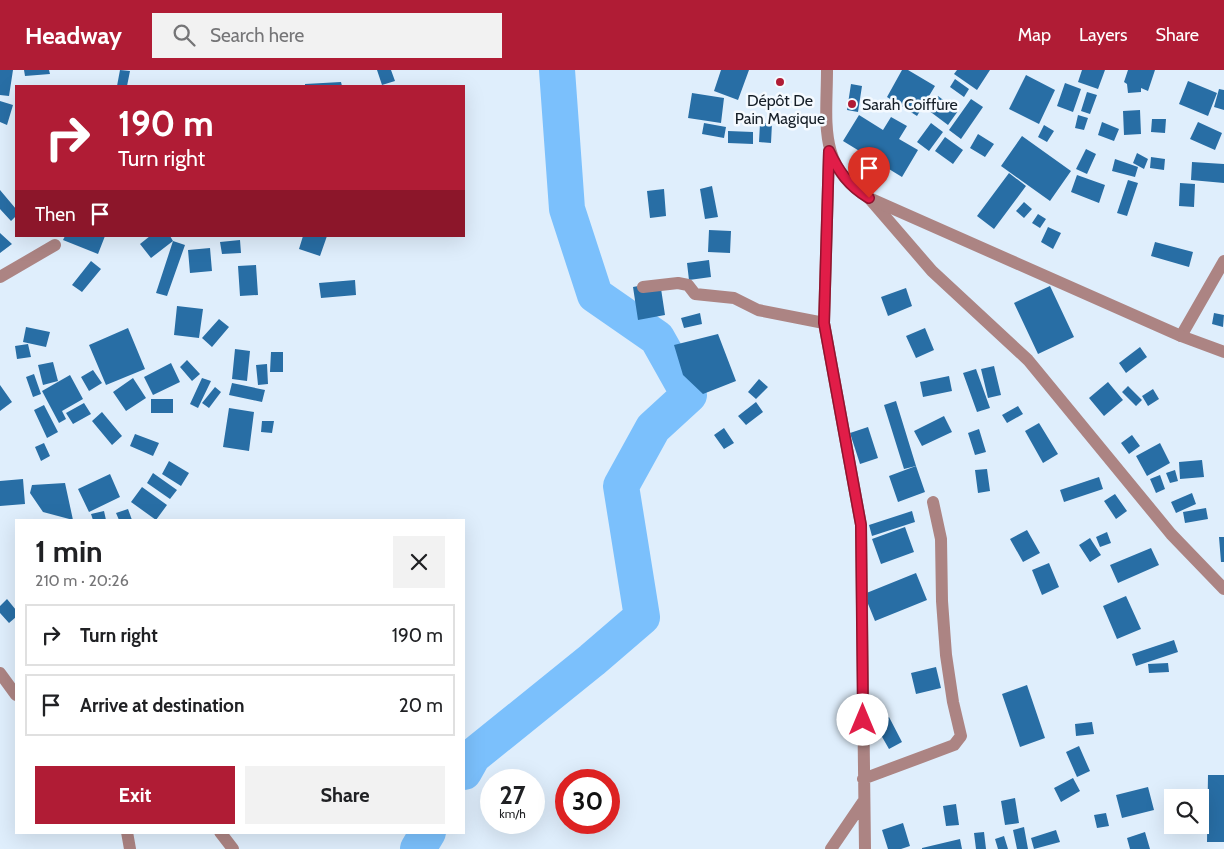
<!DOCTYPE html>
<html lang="en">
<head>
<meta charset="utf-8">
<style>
	:root { --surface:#fff; --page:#f2f2f2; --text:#202124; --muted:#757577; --line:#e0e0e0; --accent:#b01c35 }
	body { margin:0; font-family:Cabin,sans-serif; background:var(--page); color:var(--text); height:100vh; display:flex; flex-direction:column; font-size:19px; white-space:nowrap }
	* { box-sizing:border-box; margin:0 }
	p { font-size:16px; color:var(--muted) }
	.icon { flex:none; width:28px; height:28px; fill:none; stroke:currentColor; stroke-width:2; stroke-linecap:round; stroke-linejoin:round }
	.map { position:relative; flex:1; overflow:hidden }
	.sheet { position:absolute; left:15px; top:449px; width:450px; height:315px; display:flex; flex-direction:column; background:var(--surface); border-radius:0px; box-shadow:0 5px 20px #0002 }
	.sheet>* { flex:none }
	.hud { position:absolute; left:15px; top:15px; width:450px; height:152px; border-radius:0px; box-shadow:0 5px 20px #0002; background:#b01c35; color:#fff; overflow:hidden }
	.buttons { position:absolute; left:1164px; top:719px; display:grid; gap:10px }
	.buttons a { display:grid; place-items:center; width:45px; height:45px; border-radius:0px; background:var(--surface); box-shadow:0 5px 20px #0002; font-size:25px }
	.speed { position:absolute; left:480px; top:699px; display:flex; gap:10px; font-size:25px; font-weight:700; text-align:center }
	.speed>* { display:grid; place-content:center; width:65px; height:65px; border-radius:50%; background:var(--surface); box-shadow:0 5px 20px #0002; line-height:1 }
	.speed small { font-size:12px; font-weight:400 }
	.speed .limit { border:8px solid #d22; background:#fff; color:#111 }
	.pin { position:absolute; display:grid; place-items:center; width:42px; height:42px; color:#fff; margin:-51px -21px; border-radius:50% 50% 50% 0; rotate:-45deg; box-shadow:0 0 5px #0007 }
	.pin .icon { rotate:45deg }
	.me { position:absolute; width:55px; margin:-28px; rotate:0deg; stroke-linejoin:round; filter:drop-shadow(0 0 4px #0008) }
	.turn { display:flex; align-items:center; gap:18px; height:105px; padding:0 20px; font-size:22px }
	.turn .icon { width:65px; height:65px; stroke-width:2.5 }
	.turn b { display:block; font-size:35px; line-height:42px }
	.then { display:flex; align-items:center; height:48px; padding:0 20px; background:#0003; gap:10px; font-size:19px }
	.round { display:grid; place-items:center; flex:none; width:52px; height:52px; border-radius:0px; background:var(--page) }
	.head { display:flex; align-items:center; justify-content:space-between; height:85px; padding:0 20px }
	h1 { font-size:30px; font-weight:800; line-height:38px }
	.action { display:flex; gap:10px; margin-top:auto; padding:10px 20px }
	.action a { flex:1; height:58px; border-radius:0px; background:var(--accent); color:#fff; font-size:20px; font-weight:800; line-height:58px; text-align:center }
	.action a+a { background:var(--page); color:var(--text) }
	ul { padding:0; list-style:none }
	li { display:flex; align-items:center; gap:15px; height:62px; margin:0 10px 8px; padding:0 10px; border:2px solid var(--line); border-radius:0px }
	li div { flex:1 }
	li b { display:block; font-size:19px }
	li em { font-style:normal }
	header { display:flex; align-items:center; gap:30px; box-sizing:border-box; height:70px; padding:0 25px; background:var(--accent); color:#fff }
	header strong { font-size:24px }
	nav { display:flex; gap:28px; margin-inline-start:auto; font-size:18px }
	.search { width:350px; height:45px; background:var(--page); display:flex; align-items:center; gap:12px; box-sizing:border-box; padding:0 18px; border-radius:0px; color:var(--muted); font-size:19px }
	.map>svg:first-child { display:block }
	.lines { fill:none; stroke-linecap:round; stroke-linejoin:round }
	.river { stroke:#7bc0fc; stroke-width:36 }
	.building { fill:#286ea5 }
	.minor { stroke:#ac8483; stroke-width:12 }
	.tertiary { stroke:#ac8483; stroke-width:12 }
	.route-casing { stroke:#92132f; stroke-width:12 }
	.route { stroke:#e11d48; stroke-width:9 }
	.poi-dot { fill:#b01c35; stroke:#f5faff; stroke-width:2 }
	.labels { text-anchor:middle; stroke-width:5; stroke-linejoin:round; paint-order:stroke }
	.poi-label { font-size:16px; fill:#151e27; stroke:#f5faff }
</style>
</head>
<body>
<header>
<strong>Headway</strong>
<div class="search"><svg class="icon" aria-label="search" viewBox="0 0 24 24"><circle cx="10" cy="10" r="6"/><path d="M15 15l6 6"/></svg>Search here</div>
<nav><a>Map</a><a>Layers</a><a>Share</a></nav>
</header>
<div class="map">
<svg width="1224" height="779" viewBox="0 0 1224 779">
	<rect width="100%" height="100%" fill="#dfeefc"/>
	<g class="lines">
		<!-- river -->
		<path class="river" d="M464 702 473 686 592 590 642 547 621 416 653 358 689 325 657 268 595 225 567 139 557 0
			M418 779 428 762"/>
	</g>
	<!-- building -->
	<path class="building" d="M0 0H13L9 26 0 25Z
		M24 0H49L50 4 25 6Z
		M120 0 130 1 127 16H117Z
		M377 0H391L395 11 382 15Z
		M721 0H749L738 30 714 21Z
		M902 0H908L935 16 917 46 887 27Z
		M957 0H990L977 20 954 4Z
		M1082 0H1105L1098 19 1078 12Z
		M1128 0H1155L1148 21 1141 18V22L1128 23 1127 14 1124 12Z
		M1026 5 1055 20 1039 54 1009 39Z
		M955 9 969 19 964 27 950 17Z
		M1188 11 1217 23 1208 46 1179 34Z
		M341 12 342 16H305V14Z
		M1065 13 1081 19 1073 42 1057 36Z
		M851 14 862 16 858 42 847 40Z
		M1219 19 1224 20V40L1214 37Z
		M1087 22 1097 25 1090 44 1081 41Z
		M692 23 724 28 721 53 688 48Z
		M938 26 958 41 948 55 928 40Z
		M971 29 983 37 961 69 949 60Z
		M0 31 13 35 7 55 0 52Z
		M1140 40 1141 64 1124 65 1123 41Z
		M859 45 883 60 891 47 907 56 899 69 918 80 902 107 843 71Z
		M1078 45 1088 48 1084 60 1075 58Z
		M1152 49H1166L1165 63 1151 62Z
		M1102 52 1119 59 1114 71 1098 65Z
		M1198 52 1222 63 1215 80 1190 69Z
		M704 53 726 57 724 68 702 64Z
		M760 53H772L771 73 759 72Z
		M931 53 943 62 929 81 917 72Z
		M1044 55 1054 61 1047 72 1038 67Z
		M728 61 753 62V74L728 73Z
		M978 64 994 74 985 87 970 78Z
		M1022 66 1071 101 1050 131 1001 96Z
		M945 67 963 80 953 94 935 81Z
		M1086 79 1096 84 1087 104 1076 99Z
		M1137 83 1148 89 1144 99 1133 93Z
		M1151 87 1165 89 1164 100 1150 98Z
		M1115 89 1138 97 1135 107 1112 101Z
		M1192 92 1224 94V113L1191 110Z
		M1009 103 1026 116 994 159 977 146Z
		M1077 105 1105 115 1099 133 1071 122Z
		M1128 110 1138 113 1127 146 1117 143Z
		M1180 113 1195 114 1194 137 1179 136Z
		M712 116 718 147 705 149 700 119Z
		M664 119 666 146 650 148 647 121Z
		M0 120 16 139V146L11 151 0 139Z
		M1024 132 1032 139 1024 148 1016 141Z
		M1038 144 1046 149 1040 158 1032 153Z
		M1048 157 1061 163 1053 179 1041 172Z
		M709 160 731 161 730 183 708 182Z
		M0 163 12 174 0 183Z
		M65 166H105L98 184 63 170Z
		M150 166H170L173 171 151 188 140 174Z
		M303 166H327L320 186 299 179Z
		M240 170 241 183 222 184 220 172Z
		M173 171 185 175 167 226 156 223Z
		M1155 172 1193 182 1189 197 1151 186Z
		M210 178 212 201 190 203 188 180Z
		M709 190 711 207 689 210 687 193Z
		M91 191 101 199 82 222 72 215Z
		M256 195 258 225 240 226 238 196Z
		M355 210 356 225 321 228 319 213Z
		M660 212 665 245 638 250 633 217Z
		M1050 216 1074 267 1038 284 1014 233Z
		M906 218 912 236 888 246 881 227Z
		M177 236 203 239 199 268 174 265Z
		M700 243 702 254 684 258 681 248Z
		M1214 243 1224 245 1223 257 1212 254Z
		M219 249 229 257 212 277 202 268Z
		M26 257 50 262 46 277 23 272Z
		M128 258 145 299 106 315 89 275Z
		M925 258 934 280 916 288 906 266Z
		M718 264 736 311 703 324 683 305 674 275Z
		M28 274 31 287 17 289 15 276Z
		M1140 277 1147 287 1126 303 1119 293Z
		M235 279 250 281 247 311 232 309Z
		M271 282H283V302H270Z
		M187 290 200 304 192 311 180 297Z
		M53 292 58 311 43 315 38 295Z
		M171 293 180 312 153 325 144 307Z
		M267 294 268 314 258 315 256 295Z
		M994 296 1001 325 988 328 981 299Z
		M976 299 990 338 977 342 963 303Z
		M93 300 102 313 89 321 81 307Z
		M34 304 41 324 33 327 26 307Z
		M70 305 83 329 62 341 66 349 59 353 42 321Z
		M949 306 952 321 923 327 920 312Z
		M133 308 146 328 126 341 113 322Z
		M202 308 211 311 198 338 190 334Z
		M759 309 768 317 756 329 748 322Z
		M1108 312 1123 330 1104 346 1089 328Z
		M232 313 265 320 262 332 229 325Z
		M0 315 12 332 0 341Z
		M1128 316 1142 330 1136 336 1122 322Z
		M215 317 221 322 209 338 202 333Z
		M1153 319 1159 329 1148 336 1142 326Z
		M151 329H173V343H151Z
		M896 331 916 396 904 399 884 335Z
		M756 332 763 342 746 355 738 346Z
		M84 333 91 344 73 354 66 343Z
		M44 335 58 362 47 368 34 340Z
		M1018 336 1023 344 1007 353 1002 345Z
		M229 338 254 342 249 381 223 377Z
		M102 342 122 366 112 375 92 351Z
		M944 346 952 362 922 376 914 361Z
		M262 351H274L272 363 261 362Z
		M1039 353 1058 384 1043 393 1025 361Z
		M868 357 878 388 860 394 850 363Z
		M724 358 734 373 724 379 714 365Z
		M979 359 986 382 975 385 968 363Z
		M135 364 159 373 153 386 130 376Z
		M1132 365 1140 376 1129 384 1121 373Z
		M44 373 50 386 41 391 35 377Z
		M1160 373 1170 393 1147 406 1136 386Z
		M1202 390 1204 407 1180 409 1179 392Z
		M169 391 189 403 181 416 162 404Z
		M916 396 925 422 898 432 889 406Z
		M987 399 990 421 978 423 975 400Z
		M1175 400 1178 411 1170 413 1166 403Z
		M153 403 177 420 170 429 147 413Z
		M110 404 120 427 89 442 78 419Z
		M1160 405 1165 419 1156 423 1150 409Z
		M1099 407 1103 419 1064 432 1060 420Z
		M23 409 25 434 0 436V411Z
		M65 413 73 450 43 442 30 423 32 415Z
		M142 417 167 435 156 450 131 432Z
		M1192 423 1196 434 1176 443 1171 432Z
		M1115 424 1127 441 1116 449 1104 431Z
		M1206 438 1208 449 1185 453 1183 442Z
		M128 439 132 450H119L116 443Z
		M104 441 106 450H93L91 444Z
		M912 441 915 452 872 466 869 455Z
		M905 457 914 482 881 494 872 469Z
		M1027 460 1040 483 1023 492 1010 469Z
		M1107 462 1111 473 1100 477 1096 467Z
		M1219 467H1224V492H1221Z
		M1090 468 1101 485 1090 492 1079 475Z
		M1151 478 1159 495 1118 513 1110 495Z
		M1049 493 1059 517 1042 525 1032 500Z
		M916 503 927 530 875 551 864 524Z
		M1126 526 1141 559 1117 569 1103 536Z
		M7 529 16 540V547L9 553 0 543V536Z
		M1174 570 1178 582 1136 596 1132 584Z
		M1168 593 1169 602 1149 603 1148 594Z
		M936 597 941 618 916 624 911 603Z
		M1027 615 1045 668 1020 677 1002 624Z
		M889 647 902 672 889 679 877 658Z
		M1092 652 1094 664 1076 666 1075 654Z
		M1079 676 1090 701 1077 707 1066 682Z
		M1208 705H1224V772H1207Z
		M1073 708 1080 721 1061 732 1054 718Z
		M1148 717 1154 740 1122 748 1116 725Z
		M1015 728 1019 753 1005 755 1001 731Z
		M956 734 959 755 946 756 943 736Z
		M1106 743 1109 756 1097 758 1094 745Z
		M903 753 910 776 901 779H888L882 760Z
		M1024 757 1028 779H1017L1013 760Z
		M1056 760 1060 772 1034 779 1031 768Z
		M984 762 986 779H976L974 763Z
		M1145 762 1150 779H1130L1127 768Z
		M1004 766 1008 779H998L995 769Z
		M960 769 962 779H922V778Z"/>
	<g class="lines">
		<!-- minor -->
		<path class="minor" d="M829 81 824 253 861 455 865 779
			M869 128 932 201 1028 290 1171 464 1224 519
			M0 207 55 175
			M643 217 678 213 688 215 695 224 734 228 758 240 824 253
			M1181 266 1224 191
			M0 603 16 625
			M863 709 954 675 961 666 953 632 946 585 942 531 941 469 933 432
			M127 762 130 779
			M220 762 233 779
			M831 779 863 732"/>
		<!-- tertiary -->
		<path class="tertiary" d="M827 0C827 52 817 97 869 128L1181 266 1224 282"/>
	</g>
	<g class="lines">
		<!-- route casing -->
		<g class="route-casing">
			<path id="route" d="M863 650 861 455 824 253 829 81C839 102 849 116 869 128"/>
		</g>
		<!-- route -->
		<use href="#route" class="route"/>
	</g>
	<!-- markers -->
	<g class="poi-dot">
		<circle cx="780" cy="12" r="5"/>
		<circle cx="852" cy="34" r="5"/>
	</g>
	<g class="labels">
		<!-- poi labels -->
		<g class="poi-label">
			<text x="780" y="36">Dépôt De<tspan x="780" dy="18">Pain Magique</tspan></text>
			<text x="862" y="40" text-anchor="start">Sarah Coiffure</text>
		</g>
	</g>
</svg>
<div class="buttons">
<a><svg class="icon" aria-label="search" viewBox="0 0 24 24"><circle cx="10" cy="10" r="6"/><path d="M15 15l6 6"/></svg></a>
</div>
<div class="speed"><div>27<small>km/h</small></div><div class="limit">30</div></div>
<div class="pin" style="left:869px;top:128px;background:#d93025"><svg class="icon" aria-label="arrive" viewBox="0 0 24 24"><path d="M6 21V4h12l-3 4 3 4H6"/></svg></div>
<svg class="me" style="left:863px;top:650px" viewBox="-20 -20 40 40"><circle r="19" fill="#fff"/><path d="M0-13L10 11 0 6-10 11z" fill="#e11d48"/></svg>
<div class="hud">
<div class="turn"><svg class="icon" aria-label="right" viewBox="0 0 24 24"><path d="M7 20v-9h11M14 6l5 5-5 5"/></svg><div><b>190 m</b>Turn right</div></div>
<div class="then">Then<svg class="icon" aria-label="arrive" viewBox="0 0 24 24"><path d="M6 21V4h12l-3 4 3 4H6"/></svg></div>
</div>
<section class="sheet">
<div class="head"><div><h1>1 min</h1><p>210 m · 20:26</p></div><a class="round"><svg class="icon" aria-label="close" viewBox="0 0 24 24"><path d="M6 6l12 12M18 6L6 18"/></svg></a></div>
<ul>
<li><svg class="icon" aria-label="right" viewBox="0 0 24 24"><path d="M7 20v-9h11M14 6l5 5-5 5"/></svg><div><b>Turn right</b></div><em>190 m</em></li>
<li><svg class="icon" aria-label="arrive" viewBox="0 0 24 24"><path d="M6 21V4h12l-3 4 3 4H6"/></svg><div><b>Arrive at destination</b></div><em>20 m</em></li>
</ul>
<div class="action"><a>Exit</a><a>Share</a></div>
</section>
</div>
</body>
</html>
